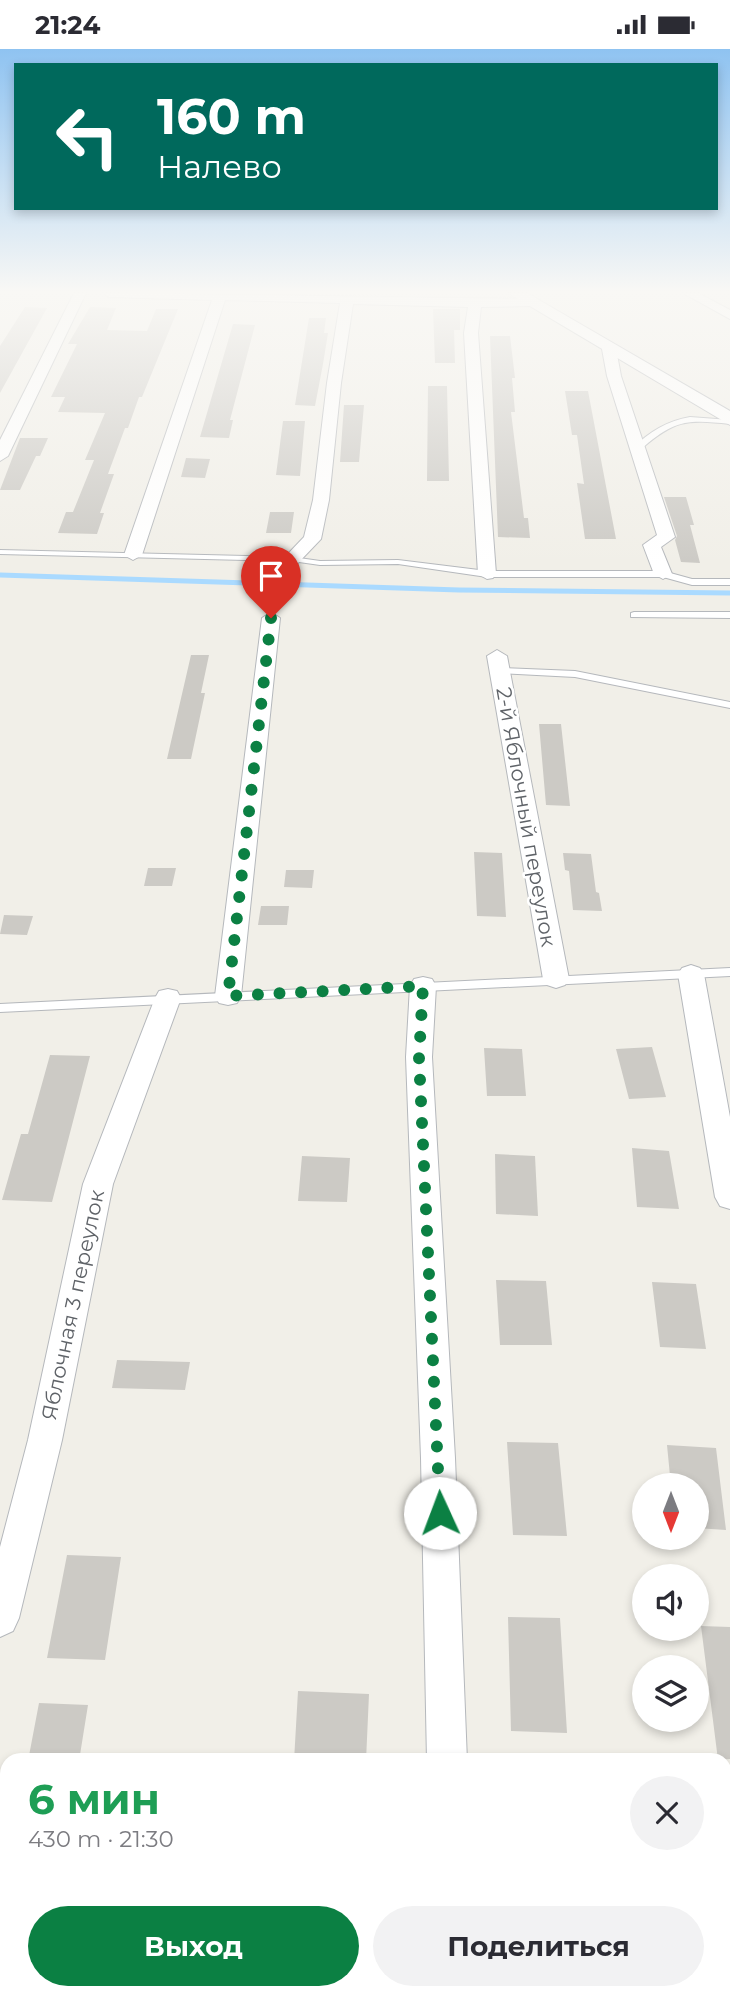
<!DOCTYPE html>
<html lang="ru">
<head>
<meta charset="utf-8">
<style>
	:root { --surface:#fff; --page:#f2f2f3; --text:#2b2b33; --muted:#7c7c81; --accent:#0b8043 }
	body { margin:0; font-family:Montserrat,sans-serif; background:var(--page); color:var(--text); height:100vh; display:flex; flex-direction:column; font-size:26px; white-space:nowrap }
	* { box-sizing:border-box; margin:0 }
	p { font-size:23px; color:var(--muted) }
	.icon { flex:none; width:38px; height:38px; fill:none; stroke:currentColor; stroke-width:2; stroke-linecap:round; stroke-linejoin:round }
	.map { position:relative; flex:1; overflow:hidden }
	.sheet { position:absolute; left:0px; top:1704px; width:732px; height:247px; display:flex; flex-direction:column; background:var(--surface); border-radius:21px 21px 0 0; box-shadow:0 4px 10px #0003 }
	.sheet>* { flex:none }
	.top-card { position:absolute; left:14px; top:14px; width:704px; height:147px; border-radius:0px; box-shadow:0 4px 10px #0003; background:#00695c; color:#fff; overflow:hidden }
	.needle { width:46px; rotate:180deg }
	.controls { position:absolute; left:632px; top:1424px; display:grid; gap:14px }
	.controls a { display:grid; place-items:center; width:77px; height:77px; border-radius:50%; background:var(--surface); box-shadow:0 4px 10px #0003; font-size:35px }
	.pin { position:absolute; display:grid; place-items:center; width:60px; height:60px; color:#fff; margin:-72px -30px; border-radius:50% 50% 50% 0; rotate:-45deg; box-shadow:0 0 7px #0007 }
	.pin .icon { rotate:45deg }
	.me { position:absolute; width:77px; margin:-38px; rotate:358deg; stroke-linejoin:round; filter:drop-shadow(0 0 5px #0008) }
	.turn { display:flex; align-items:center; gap:24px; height:147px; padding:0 28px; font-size:32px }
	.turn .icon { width:91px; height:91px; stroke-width:2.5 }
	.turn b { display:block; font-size:49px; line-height:60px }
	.round { display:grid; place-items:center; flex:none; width:74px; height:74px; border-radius:37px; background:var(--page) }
	.overview { display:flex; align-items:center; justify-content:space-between; height:119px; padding:0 28px }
	h1 { font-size:42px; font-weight:700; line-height:52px; color:#1e9e55 }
	.cta { display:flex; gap:14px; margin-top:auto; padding:14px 28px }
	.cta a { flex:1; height:80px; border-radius:42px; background:var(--accent); color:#fff; font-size:28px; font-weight:700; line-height:80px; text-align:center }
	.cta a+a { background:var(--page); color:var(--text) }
	.status { display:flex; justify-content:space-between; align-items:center; height:49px; padding:0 35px; background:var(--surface); direction:ltr }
	.status svg { height:19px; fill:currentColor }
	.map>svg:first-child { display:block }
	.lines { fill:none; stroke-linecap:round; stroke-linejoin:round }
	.stream { stroke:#aadaff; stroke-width:5 }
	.building { fill:#cccac5 }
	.service-casing { stroke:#b5b8bc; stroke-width:2 }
	.minor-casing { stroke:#b5b8bc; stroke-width:2 }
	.tertiary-casing { stroke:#b5b8bc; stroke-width:2 }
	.service { fill:#fff; fill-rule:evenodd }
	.minor { fill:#fff; fill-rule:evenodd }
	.tertiary { fill:#fff; fill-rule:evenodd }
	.route { stroke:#0b8043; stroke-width:12; stroke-dasharray:0 21.6 }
	.labels { text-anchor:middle; stroke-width:5; stroke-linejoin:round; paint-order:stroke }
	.street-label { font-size:21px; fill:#5f6368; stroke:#fff }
</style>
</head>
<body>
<div class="status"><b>21:24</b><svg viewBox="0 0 49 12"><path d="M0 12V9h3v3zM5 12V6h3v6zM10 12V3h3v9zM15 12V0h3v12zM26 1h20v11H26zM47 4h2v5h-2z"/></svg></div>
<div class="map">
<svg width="730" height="1951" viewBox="0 0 730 1951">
	<rect width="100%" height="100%" fill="#f1efe8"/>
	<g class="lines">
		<!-- stream -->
		<path class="stream" d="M0 526 459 541 730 544"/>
	</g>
	<!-- building -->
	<path class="building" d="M25 258 47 259 0 344V297Z
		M90 258 116 259 107 281 147 282 156 260H178L142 348H139L128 379H125L108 425H114L100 464H104L97 485 58 484 66 463H73L94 411H85L105 364 58 363 65 348H51L77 295H68Z
		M433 260H460V281H454L455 314H435Z
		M309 269H326L324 284H328L323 315 315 357 295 356Z
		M233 275 255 276 230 371H233L229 389 200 388Z
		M490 287H510L515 329H512L515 363H511L524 469H528L530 489 498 488Z
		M428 337H447L449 432H427Z
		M565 342H588L616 490H585L577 434 584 435 577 386H572Z
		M344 356H364L359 413H340Z
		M283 372H305L300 427 276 426Z
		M20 389H48L40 407H36L20 441H0Z
		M186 409 210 410 205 429 181 428Z
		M664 448H686L694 476H690L700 514 681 513 675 491 677 487Z
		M270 463H294L291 484H266Z
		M191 606H209L201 644H205L191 710H167Z
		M539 675H561L570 757 546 756Z
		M474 803 502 804 506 868 477 867Z
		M563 804 591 805 596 843 599 844 602 862 573 861 569 822 565 821Z
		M148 819H176L172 837H144Z
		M286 821H314L312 839 284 838Z
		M261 857H289L287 876H258Z
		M4 866 33 867 27 886 0 885Z
		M652 998 666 1048 629 1050 616 1000Z
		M484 999 522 1000 526 1047H487Z
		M50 1006 90 1007 52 1153 2 1151 21 1085H28Z
		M632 1099 669 1102 679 1160 637 1158Z
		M495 1105 535 1107 538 1167 496 1165Z
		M302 1107 350 1109 347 1153 298 1152Z
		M496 1231 546 1232 552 1296H500Z
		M652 1233 696 1235 706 1300 660 1298Z
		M117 1311 190 1313 185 1341 112 1339Z
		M507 1393 558 1394 567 1487 513 1486Z
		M667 1396 716 1399 726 1481 696 1479V1437H671Z
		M67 1506 121 1508 105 1611 47 1609Z
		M508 1568 560 1569 567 1684 511 1682Z
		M701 1577 730 1578V1710L718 1711Z
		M298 1642 369 1645 366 1712H294Z
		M39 1654 88 1656 79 1712H28Z"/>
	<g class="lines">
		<!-- service casing -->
		<g class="service-casing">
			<path id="service" d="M690 368 730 371V375C686 370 674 371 640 401L633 399C649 383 667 372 690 368Z
				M0 501 292 508 320 512 398 511 487 522H663L692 530H730V536H692L663 528H487L398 515 320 516 292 512 0 505Z
				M634 563H730V569L631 568V564Z
				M500 619 575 622 730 653V659L575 628 497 624 495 622Z
				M730 919V927L0 963V955Z"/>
		</g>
		<!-- minor casing -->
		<g class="minor-casing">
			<path id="minor" d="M74 244H86L8 407 0 412V391Z
				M103 244 537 250 539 253 532 257 481 258 478 284 496 525 493 529 487 530 478 525 464 284 468 258 353 255 341 334 329 451 321 490 298 514 292 515 283 510 304 488 313 451 327 334 340 254 225 251 142 506 133 511 124 506 212 251 109 248Z
				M683 244H698L730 261V270Z
				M609 296 616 300 621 327 675 488 661 498 672 525 663 530 654 525 643 496 657 486 607 327 602 300Z
				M271 563 280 569 241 947 237 954 228 956 219 954 215 947 262 569Z
				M497 601 507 607 569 930 565 936 556 939 547 936 543 930 487 607Z
				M691 916 700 919 704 925 730 1068V1160L720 1157 715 1148 678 925 682 919Z
				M423 928 432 930 436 937 432 1008 455 1409 467 1712H427L421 1409 406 1008 410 937 414 930Z
				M168 940 177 942 181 949 113 1135 62 1391 19 1569 13 1582 0 1588V1498L28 1391 83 1135 155 949 159 942Z
				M430 1944H474V1951H430Z"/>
		</g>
		<!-- tertiary casing -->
		<g class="tertiary-casing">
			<path id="tertiary" d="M508 244H527L730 362V376Z"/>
		</g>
		<!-- service -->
		<use href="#service" class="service"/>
		<!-- minor -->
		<use href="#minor" class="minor"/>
		<!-- tertiary -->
		<use href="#tertiary" class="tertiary"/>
	</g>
	<!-- sky -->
	<linearGradient id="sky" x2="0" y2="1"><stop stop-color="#8fc3f1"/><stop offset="0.47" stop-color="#f9f8f5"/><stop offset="1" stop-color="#f9f8f5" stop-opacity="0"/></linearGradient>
	<rect width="730" height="517" fill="url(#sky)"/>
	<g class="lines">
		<!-- route -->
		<path class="route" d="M271 569 228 947 423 937 419 1009 440 1464"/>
	</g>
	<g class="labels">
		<!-- street labels -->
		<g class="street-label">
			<text transform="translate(526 768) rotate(80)" y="7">2-й Яблочный переулок</text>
			<text transform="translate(73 1256) rotate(-78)" y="7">Яблочная 3 переулок</text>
		</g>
	</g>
</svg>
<div class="controls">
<a><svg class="needle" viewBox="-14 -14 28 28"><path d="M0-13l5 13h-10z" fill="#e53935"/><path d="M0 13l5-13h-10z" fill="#7c7c81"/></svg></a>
<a><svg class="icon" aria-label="sound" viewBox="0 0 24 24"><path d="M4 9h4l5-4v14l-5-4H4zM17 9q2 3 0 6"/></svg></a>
<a><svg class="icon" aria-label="layers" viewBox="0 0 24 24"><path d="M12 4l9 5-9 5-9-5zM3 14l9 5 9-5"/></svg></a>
</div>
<div class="pin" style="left:271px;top:569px;background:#d93025"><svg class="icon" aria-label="arrive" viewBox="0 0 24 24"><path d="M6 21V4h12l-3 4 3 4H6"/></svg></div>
<svg class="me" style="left:440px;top:1464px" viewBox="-20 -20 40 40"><circle r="19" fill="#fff"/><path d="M0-13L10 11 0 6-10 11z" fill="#0b8043"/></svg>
<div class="top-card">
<div class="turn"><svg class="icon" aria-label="left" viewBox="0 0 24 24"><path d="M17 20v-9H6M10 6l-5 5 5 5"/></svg><div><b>160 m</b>Налево</div></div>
</div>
<section class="sheet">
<div class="overview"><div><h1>6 мин</h1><p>430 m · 21:30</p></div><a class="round"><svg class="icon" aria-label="close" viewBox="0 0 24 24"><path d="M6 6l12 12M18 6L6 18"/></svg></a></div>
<div class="cta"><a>Выход</a><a>Поделиться</a></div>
</section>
</div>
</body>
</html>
